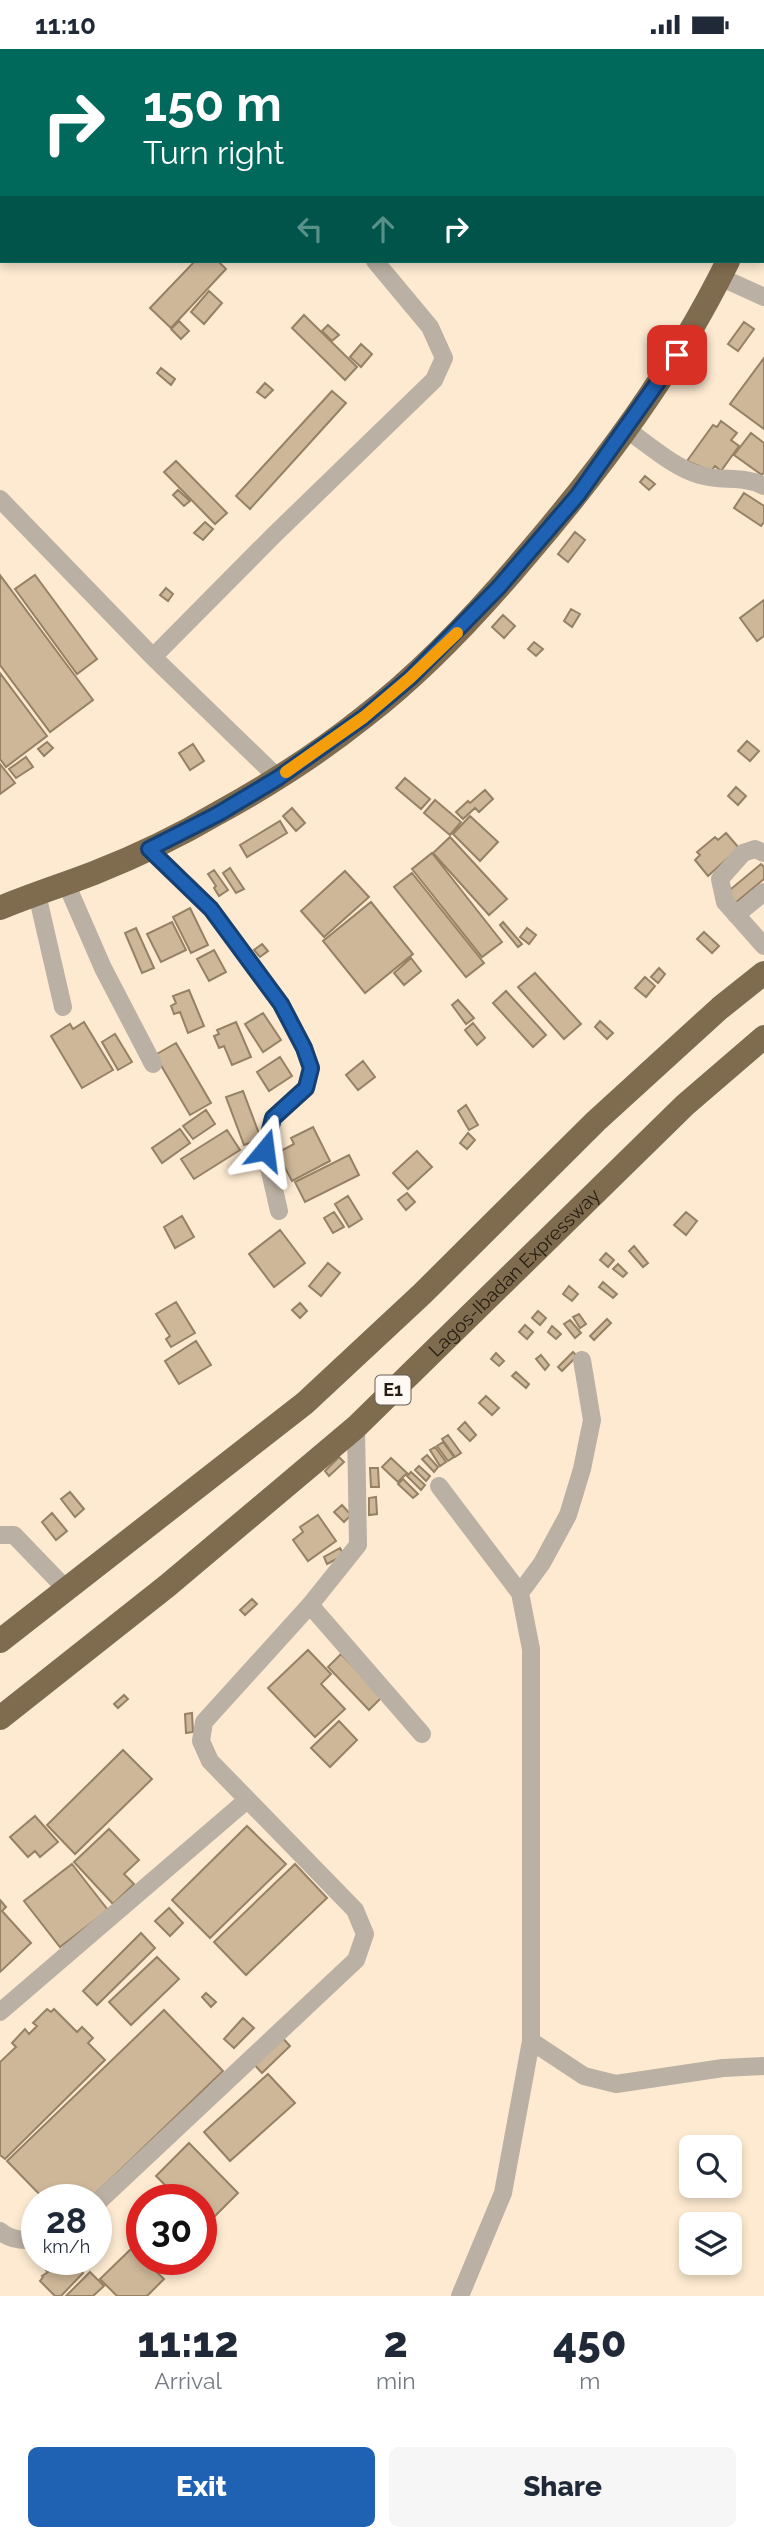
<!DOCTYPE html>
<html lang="en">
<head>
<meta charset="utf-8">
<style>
	:root { --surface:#fff; --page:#f6f6f7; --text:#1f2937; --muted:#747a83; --accent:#1f62b3 }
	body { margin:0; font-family:Raleway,sans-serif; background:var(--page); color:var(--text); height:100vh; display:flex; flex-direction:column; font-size:26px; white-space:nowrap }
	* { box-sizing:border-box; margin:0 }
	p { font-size:23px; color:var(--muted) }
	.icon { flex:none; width:38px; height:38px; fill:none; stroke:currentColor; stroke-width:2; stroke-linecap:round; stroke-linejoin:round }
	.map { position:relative; height:2247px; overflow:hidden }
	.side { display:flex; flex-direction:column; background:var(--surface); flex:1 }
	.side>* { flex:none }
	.hud { position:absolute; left:0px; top:0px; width:765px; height:214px; box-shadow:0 4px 10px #0003; background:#00695c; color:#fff; overflow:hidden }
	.tools { position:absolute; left:679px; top:2086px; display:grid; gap:14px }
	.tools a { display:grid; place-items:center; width:63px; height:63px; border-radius:10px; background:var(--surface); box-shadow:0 4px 10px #0003; font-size:35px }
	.speed { position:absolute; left:21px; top:2135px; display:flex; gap:14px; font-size:35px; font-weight:700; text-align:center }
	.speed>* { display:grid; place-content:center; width:91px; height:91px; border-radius:50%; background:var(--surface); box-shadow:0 4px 10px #0003; line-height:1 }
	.speed small { font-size:18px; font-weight:400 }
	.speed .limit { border:10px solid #d22; background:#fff; color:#111 }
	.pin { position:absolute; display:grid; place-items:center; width:60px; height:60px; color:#fff; margin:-30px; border-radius:14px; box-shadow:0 4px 10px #0006 }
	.me { position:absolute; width:77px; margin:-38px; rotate:16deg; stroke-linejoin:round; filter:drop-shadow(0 0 5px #0008) }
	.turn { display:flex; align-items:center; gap:24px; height:147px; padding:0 28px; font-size:32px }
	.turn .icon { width:91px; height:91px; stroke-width:2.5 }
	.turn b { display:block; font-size:49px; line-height:60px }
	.lanes { display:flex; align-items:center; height:66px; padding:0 28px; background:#0003; justify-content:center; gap:35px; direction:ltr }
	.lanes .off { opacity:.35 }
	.eta { display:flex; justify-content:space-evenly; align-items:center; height:119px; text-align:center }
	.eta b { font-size:42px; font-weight:800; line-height:49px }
	.action { display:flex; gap:14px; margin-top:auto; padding:14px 28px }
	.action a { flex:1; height:80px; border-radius:10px; background:var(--accent); color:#fff; font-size:28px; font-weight:800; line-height:80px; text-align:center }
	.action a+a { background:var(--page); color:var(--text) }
	.status { display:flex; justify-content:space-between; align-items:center; height:49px; padding:0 35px; background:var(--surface); direction:ltr }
	.status svg { height:19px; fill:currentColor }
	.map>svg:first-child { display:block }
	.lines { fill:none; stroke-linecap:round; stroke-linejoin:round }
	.stream { stroke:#9b7e57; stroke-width:5 }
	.building { fill:#ceb799; stroke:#968164; stroke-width:2 }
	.minor { stroke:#bab0a3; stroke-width:18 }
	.highway { stroke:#7f6b4e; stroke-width:24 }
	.route-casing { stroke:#144074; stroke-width:18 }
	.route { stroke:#1f62b3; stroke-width:12 }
	.slow { stroke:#f59e0b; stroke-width:12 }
	.labels { text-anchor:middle; stroke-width:7; stroke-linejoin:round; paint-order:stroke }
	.shield { fill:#fefaf3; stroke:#675f56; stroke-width:2 }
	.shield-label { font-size:18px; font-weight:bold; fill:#261d12 }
	.street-label { font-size:19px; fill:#261d12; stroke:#fefaf3 }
</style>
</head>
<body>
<div class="status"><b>11:10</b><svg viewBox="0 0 49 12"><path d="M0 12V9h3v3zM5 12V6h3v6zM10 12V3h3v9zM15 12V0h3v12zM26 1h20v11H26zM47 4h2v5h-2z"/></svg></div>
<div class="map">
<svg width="764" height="2247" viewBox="0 0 764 2247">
	<rect width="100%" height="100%" fill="#fdead1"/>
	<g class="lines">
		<!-- stream -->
		<path class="stream" d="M0 51 2 52"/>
	</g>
	<!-- building -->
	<path class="building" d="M473 0H523L525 2H475Z
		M195 212H218L226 220 171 279 150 259Z
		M209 242 222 254 204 275 191 263Z
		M304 266 357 318 345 331 292 279Z
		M179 272 189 282 181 290 171 280Z
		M744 273 754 280 738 302 728 295Z
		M328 276 339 286 332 292 322 282Z
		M361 295 372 305 361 318 350 308Z
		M764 309V380L730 355Z
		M161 319 175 330 171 336 157 324Z
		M265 334 273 341 265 349 257 343Z
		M332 342 346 354 250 460 236 447Z
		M721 372 737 384 731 391 739 397 721 422 715 417 711 422 687 412 713 376 717 378Z
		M751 384 764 394V423L762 426 734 406Z
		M176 412 227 464 215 475 164 423Z
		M645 427 655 435 649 441 640 433Z
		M178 441 190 452 184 457 173 446Z
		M744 444 764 457V473L761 477 734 459Z
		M205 473 213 480 203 491 194 484Z
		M575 483 585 491 568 513 558 505Z
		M0 526 93 651 50 683 0 616Z
		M35 526 97 610 77 625 15 540Z
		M166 539 173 545 168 552 160 546Z
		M764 551V587L757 592 740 569Z
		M571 560 580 565 572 578 564 572Z
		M503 566 515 577 504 589 492 578Z
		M534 593 543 600 536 607 528 600Z
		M0 624 47 687 6 718 0 710Z
		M747 692 759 702 750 712 738 702Z
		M47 693 53 699 44 707 38 700Z
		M193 695 204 712 190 721 179 704Z
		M26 708 33 718 16 729 9 720Z
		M0 715 15 734 0 745Z
		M405 729 430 750 421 760 396 739Z
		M736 738 746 747 738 756 728 747Z
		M485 741 493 750 479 763 475 759 463 770 456 763 468 752 470 754Z
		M435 751 461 773 450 786 424 764Z
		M292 759 305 774 296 782 283 767Z
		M470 767 498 793 480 812 453 785Z
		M280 772 287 784 247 808 240 796Z
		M726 784 739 799 708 827 695 811 700 806 697 803 715 788 718 791Z
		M450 788 507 850 489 866 433 804Z
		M432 804 502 893 482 908 412 820Z
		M761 815 764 818V830L734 855 725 845Z
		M230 819 244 840 236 844 223 824Z
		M214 821 228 841 219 847 214 839 216 837 208 825Z
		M345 822 369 848 324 888 301 862Z
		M412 824 484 914 466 928 394 838Z
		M371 853 413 905 365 944 323 892Z
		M190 859 208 896 191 904 173 868Z
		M172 873 186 901 161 913 147 885Z
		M503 873 522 895 518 898 500 876Z
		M136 879 154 919 142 924 125 884Z
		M527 879 536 886 529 895 520 888Z
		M704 883 719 897 712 904 697 890Z
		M262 895 268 902 260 908 254 901Z
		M214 901 226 923 209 932 197 910Z
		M411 909 421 922 404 936 394 924Z
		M659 919 665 925 658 934 651 928Z
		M535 924 581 975 564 990 518 938Z
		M645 928 655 937 646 948 635 939Z
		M189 941 204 977 188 984 180 963 174 965 171 957 176 954 173 947Z
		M506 942 546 986 533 998 493 954Z
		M458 951 474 969 466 975 452 956Z
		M263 964 281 991 263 1003 245 975Z
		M600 972 613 984 607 990 595 978Z
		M84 973 113 1021 82 1039 51 987 70 975 73 980Z
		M236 973 251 1008 232 1016 224 997 219 999 214 987 219 985 217 981Z
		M473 974 485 989 477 996 465 981Z
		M115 985 132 1013 118 1021 102 993Z
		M176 994 211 1054 190 1066 155 1006Z
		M280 1008 292 1027 269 1042 257 1023Z
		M363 1012 375 1028 358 1041 346 1026Z
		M243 1042 261 1090 244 1096 226 1048Z
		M466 1056 478 1076 469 1081 458 1062Z
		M206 1061 215 1075 193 1090 183 1077Z
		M313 1078 330 1112 292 1132 277 1104 294 1095 291 1089Z
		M180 1080 190 1094 162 1114 152 1099Z
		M227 1081 240 1101 194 1130 181 1110Z
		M468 1084 475 1091 467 1100 460 1094Z
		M417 1102 432 1118 408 1140 393 1124Z
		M349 1106 359 1126 305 1153 295 1133Z
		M407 1144 415 1153 406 1161 398 1151Z
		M348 1147 362 1170 349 1178 335 1155Z
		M334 1163 344 1178 333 1184 324 1169Z
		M686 1163 697 1172 686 1186 674 1176Z
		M182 1167 194 1188 175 1199 164 1178Z
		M280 1181 305 1214 274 1238 249 1205Z
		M634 1197 648 1214 643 1218 629 1202Z
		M606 1204 614 1211 608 1218 600 1211Z
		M328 1214 340 1224 321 1247 309 1237Z
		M618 1215 627 1224 623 1228 613 1220Z
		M603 1233 617 1245 613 1249 599 1238Z
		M569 1237 578 1245 572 1252 563 1245Z
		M176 1253 195 1284 171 1298 166 1290 170 1287 156 1265Z
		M300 1254 307 1262 300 1269 292 1261Z
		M538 1262 546 1269 540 1276 532 1269Z
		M579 1265 586 1275 580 1279 573 1268Z
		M607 1270 611 1274 594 1291 590 1287Z
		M570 1271 581 1284 575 1289 564 1275Z
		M525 1276 533 1283 527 1290 519 1283Z
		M552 1277 561 1285 556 1290 548 1283Z
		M196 1292 211 1316 179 1335 165 1312Z
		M573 1303 577 1307 562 1322 558 1318Z
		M496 1304 504 1312 499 1317 491 1310Z
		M541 1306 549 1316 545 1321 536 1310Z
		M516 1323 529 1335 526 1339 512 1327Z
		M486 1347 499 1359 492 1366 479 1354Z
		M465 1373 476 1386 470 1392 458 1380Z
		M448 1386 461 1404 455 1408 442 1390Z
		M443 1393 454 1408 448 1412 437 1397Z
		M435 1398 446 1413 440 1417 430 1401Z
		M427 1406 438 1418 434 1423 422 1410Z
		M339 1408 344 1413 329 1427 325 1422Z
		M391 1409 407 1424 398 1433 382 1418Z
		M419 1417 430 1427 426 1432 415 1421Z
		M370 1419H378L379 1438H371Z
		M411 1423 425 1436 421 1441 407 1427Z
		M403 1430 418 1445 413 1449 398 1435Z
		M70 1443 84 1460 75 1468 61 1450Z
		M376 1448 377 1465 369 1466V1449Z
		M342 1456 351 1466 344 1473 334 1463Z
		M52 1464 67 1482 56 1491 42 1473Z
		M318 1466 336 1492 308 1512 293 1491 303 1483 300 1478Z
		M340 1499 344 1506 327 1515 324 1508Z
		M252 1550 257 1555 245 1566 240 1561Z
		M308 1601 331 1625 321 1635 345 1660 315 1688 268 1639Z
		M341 1605 382 1648 369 1661 328 1618Z
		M124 1646 128 1650 118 1659 114 1655Z
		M192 1664 193 1683 186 1684 185 1665Z
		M339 1672 357 1691 330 1718 311 1699Z
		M123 1701 152 1730 75 1805 47 1776Z
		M35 1767 58 1793 40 1808 35 1802 28 1808 10 1788Z
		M247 1777 286 1815 210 1889 172 1851Z
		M109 1780 139 1811 124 1825 134 1835 113 1855 74 1813Z
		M72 1815 108 1861 60 1898 24 1852Z
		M295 1815 327 1849 246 1926 214 1893Z
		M0 1851 6 1858 2 1862 31 1894 0 1923Z
		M169 1859 183 1874 170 1887 155 1872Z
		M141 1884 155 1899 97 1956 83 1942Z
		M157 1908 179 1930 131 1976 109 1953Z
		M206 1944 216 1953 211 1958 202 1948Z
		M47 1960 51 1963 54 1960 77 1983 82 1978 93 1989 88 1994 105 2011 5 2110 0 2106V2013L16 1998 12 1994 25 1980 29 1985 37 1977 33 1974Z
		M164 1961 223 2022 89 2151H45L7 2112Z
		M243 1969 254 1979 234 1999 224 1990Z
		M280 1986 290 1997 262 2024 251 2012Z
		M268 2025 295 2054 230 2112 204 2083Z
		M189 2094 238 2144 205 2177 201 2173V2151H180L156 2127Z
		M132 2199 164 2230 147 2247H117L100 2230Z
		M61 2210H68L83 2224 61 2247H55L40 2232 43 2228 42 2227 48 2223 46 2221Z
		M156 2210H181L169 2223Z
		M90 2223 104 2237 93 2247H66Z"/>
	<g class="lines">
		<!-- minor -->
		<path class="minor" d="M217 0 218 2
			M700 0 702 2
			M763 2 764 0
			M763 43 764 44
			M0 156H2
			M720 228 764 248
			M626 380C649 396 673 418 700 426 721 433 744 426 764 437
			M0 450 153 608 278 729
			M153 608 273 487 434 331 444 309 430 278 375 212
			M149 800 211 860 281 955 304 999 311 1019 306 1039 273 1069 265 1101 279 1162
			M764 804 755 800 743 804 720 830 725 853 764 897
			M66 834 103 919 153 1015
			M37 845 63 958
			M736 866 764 843
			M439 1437 520 1544 531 1600V1992L503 2144 460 2247
			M0 1486H14L66 1540
			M520 1544 542 1514 568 1466 582 1420 592 1371 582 1311
			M310 1556 422 1685
			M0 1963 247 1751
			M531 1992 584 2027 616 2035 723 2019 764 2017
			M96 2155 356 1911 365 1885 355 1861 210 1712 201 1692 204 1673 310 1556 358 1496 356 1378
			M0 2182C10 2191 24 2192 37 2190"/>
		<!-- highway -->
		<g class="highway">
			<path d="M763 142 764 140"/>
			<path d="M0 859C31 846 63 836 94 824 137 807 179 787 218 764 269 736 319 704 364 668 424 622 477 565 525 508 604 416 675 320 728 212"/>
			<path d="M0 1592 305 1354 422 1245 596 1072 720 959 764 924"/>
			<path id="s1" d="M0 1669 167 1537 356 1378 685 1056 764 988"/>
		</g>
	</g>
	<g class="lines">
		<!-- route casing -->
		<g class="route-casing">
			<path id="route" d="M265 1101 273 1069 306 1039 311 1019 304 999 281 955 211 860 149 800 218 765 278 729 364 668 410 629 499 538 578 446 677 306"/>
		</g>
		<!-- route -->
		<use href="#route" class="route"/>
		<!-- slow -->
		<path class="slow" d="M286 723 364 668 410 629 457 584"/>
	</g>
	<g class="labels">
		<!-- shield labels -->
		<rect class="shield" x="375.5" y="1326.5" width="35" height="29" rx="5"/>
		<g class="shield-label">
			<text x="393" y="1347">E1</text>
		</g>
		<!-- street labels -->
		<g class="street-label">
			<text dy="7" stroke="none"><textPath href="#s1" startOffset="681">Lagos-Ibadan Expressway</textPath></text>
		</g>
	</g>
</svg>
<div class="tools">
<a><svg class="icon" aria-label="search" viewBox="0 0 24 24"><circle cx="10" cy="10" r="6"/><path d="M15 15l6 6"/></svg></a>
<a><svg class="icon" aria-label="layers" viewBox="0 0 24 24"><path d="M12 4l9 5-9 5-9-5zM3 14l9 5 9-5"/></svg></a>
</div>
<div class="speed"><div>28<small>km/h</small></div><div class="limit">30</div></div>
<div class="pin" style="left:677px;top:306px;background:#d93025"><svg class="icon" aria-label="arrive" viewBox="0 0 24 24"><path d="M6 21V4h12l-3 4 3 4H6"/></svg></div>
<svg class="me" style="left:265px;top:1101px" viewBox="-20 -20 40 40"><path d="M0-17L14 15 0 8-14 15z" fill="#1f62b3" stroke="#fff" stroke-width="4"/></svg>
<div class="hud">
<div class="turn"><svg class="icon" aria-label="right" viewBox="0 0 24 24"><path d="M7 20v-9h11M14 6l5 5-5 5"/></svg><div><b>150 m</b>Turn right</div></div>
<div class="lanes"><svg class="icon off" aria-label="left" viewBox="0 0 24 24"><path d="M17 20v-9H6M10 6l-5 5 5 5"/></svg><svg class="icon off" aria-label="ahead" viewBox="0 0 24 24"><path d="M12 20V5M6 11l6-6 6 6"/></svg><svg class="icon" aria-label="right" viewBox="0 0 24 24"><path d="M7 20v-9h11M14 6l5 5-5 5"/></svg></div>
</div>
</div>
<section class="side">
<div class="eta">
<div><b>11:12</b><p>Arrival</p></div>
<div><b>2</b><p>min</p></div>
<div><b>450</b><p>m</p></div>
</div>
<div class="action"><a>Exit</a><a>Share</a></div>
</section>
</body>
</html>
